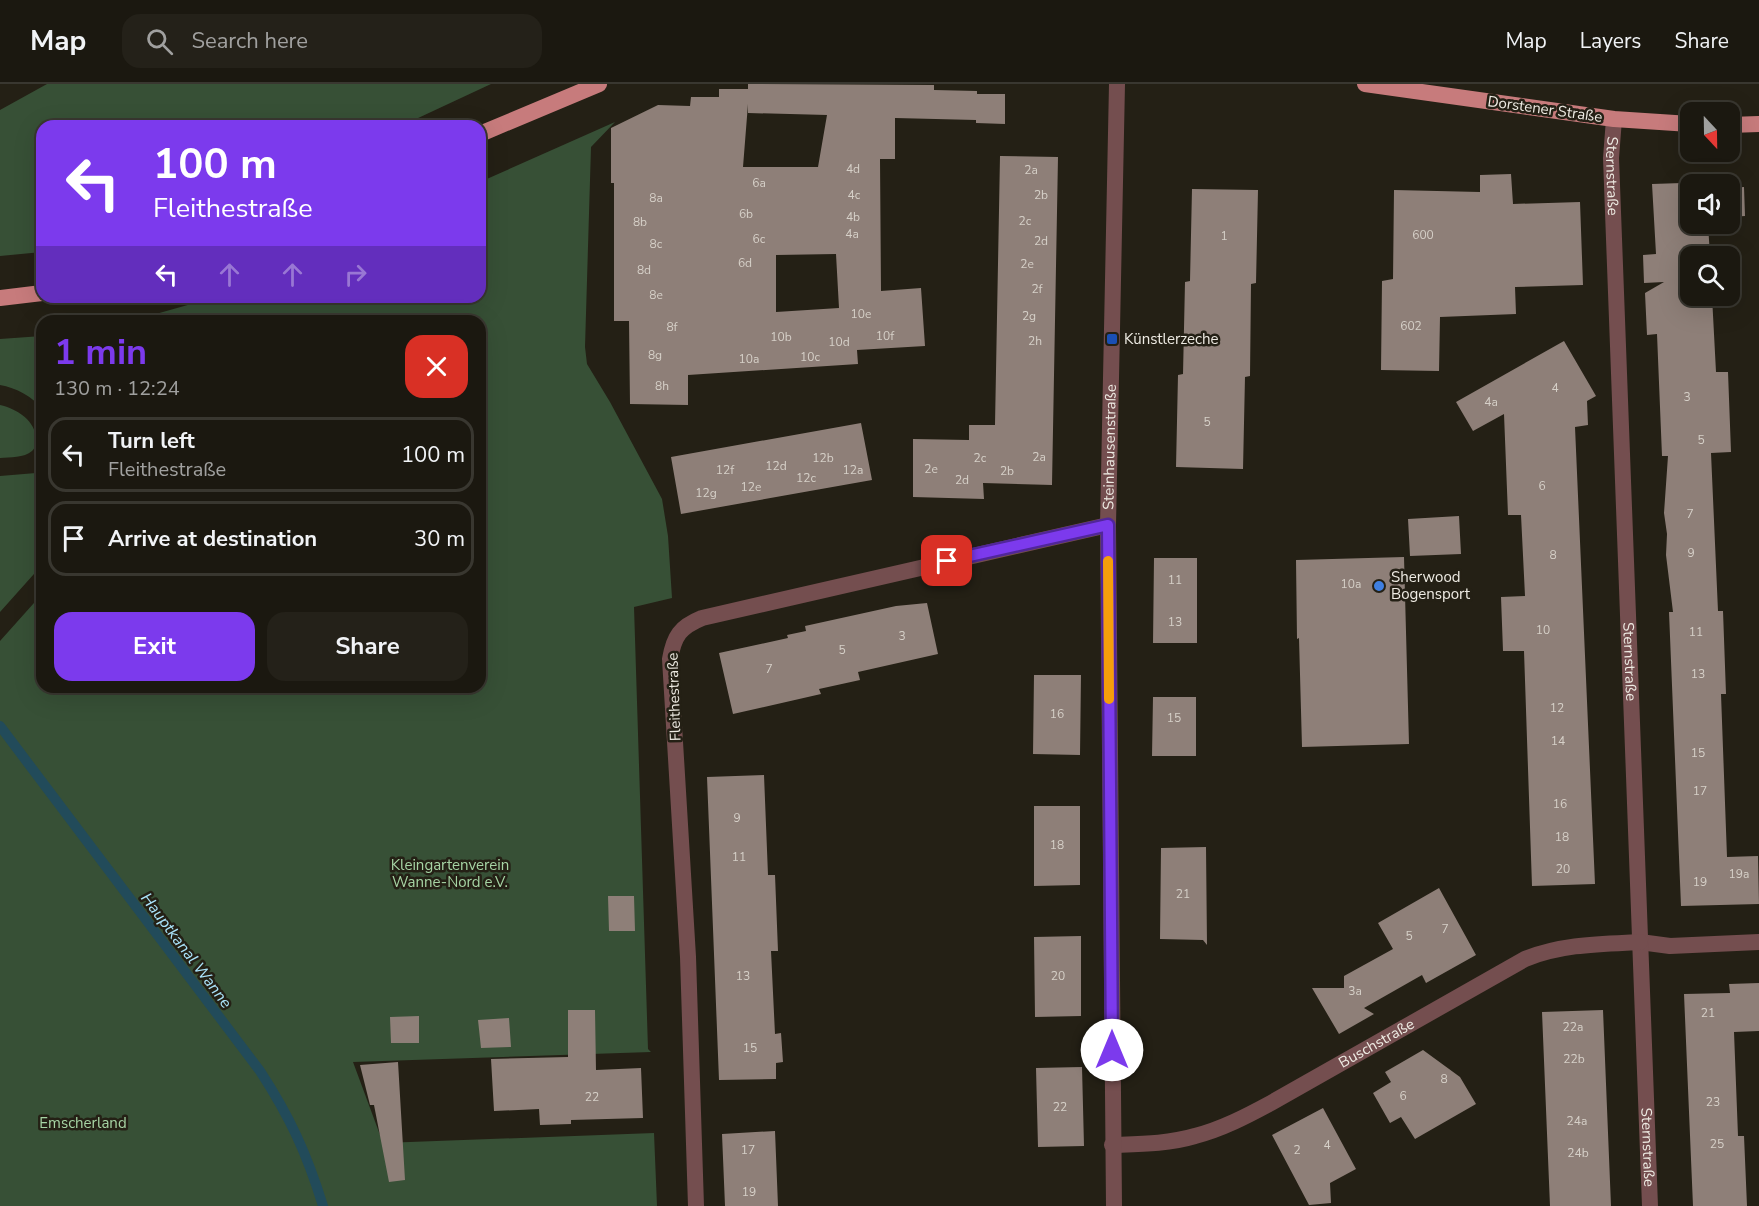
<!DOCTYPE html>
<html lang="en">
<head>
<meta charset="utf-8">
<style>
	:root { --surface:#1b1810; --page:#242119; --text:#f1f3f6; --muted:#a0a09f; --line:#393730; --accent:#7c3aed }
	body { margin:0; font-family:"Nunito Sans",sans-serif; background:var(--page); color:var(--text); height:100vh; display:flex; flex-direction:column; font-size:22px; white-space:nowrap }
	* { box-sizing:border-box; margin:0 }
	p { font-size:20px; color:var(--muted) }
	.icon { flex:none; width:33px; height:33px; fill:none; stroke:currentColor; stroke-width:2; stroke-linecap:round; stroke-linejoin:round }
	.map { position:relative; flex:1; overflow:hidden }
	.side { position:absolute; left:36px; top:231px; width:450px; height:378px; display:flex; flex-direction:column; background:var(--surface); border-radius:18px; box-shadow:0 6px 24px #0002,0 0 0 2px var(--line) }
	.side>* { flex:none }
	.hud { position:absolute; left:36px; top:36px; width:450px; height:183px; border-radius:18px; box-shadow:0 6px 24px #0002,0 0 0 2px var(--line); background:#7c3aed; color:#fff; overflow:hidden }
	.needle { width:39px; rotate:158deg }
	.tools { position:absolute; left:1680px; top:18px; display:grid; gap:12px }
	.tools a { display:grid; place-items:center; width:60px; height:60px; border-radius:12px; background:var(--surface); box-shadow:0 6px 24px #0002,0 0 0 2px var(--line); font-size:30px }
	.pin { position:absolute; display:grid; place-items:center; width:51px; height:51px; color:#fff; margin:-26px; border-radius:12px; box-shadow:0 3px 9px #0006 }
	.me { position:absolute; width:66px; margin:-33px; rotate:0deg; stroke-linejoin:round; filter:drop-shadow(0 0 4px #0008) }
	.turn { display:flex; align-items:center; gap:21px; height:126px; padding:0 18px; font-size:27px }
	.turn .icon { width:78px; height:78px; stroke-width:2.5 }
	.turn b { display:block; font-size:42px; line-height:51px }
	.lanes { display:flex; align-items:center; height:57px; padding:0 18px; background:#0003; justify-content:center; gap:30px; direction:ltr }
	.lanes .off { opacity:.35 }
	.round { display:grid; place-items:center; flex:none; width:63px; height:63px; border-radius:18px; background:var(--page) }
	.headline { display:flex; align-items:center; justify-content:space-between; height:102px; padding:0 18px }
	h1 { font-size:36px; font-weight:700; line-height:45px; color:var(--accent) }
	.cta { display:flex; gap:12px; margin-top:auto; padding:12px 18px }
	.cta a { flex:1; height:69px; border-radius:18px; background:var(--accent); color:#fff; font-size:24px; font-weight:700; line-height:69px; text-align:center }
	.cta a+a { background:var(--page); color:var(--text) }
	ul { padding:0; list-style:none }
	li { display:flex; align-items:center; gap:18px; height:75px; margin:0 12px 9px; padding:0 6px; border:3px solid var(--line); border-radius:18px }
	li div { flex:1 }
	li b { display:block; font-size:22px }
	li em { font-style:normal }
	header { display:flex; align-items:center; gap:36px; box-sizing:border-box; height:84px; padding:0 30px; background:var(--surface); border-bottom:2px solid var(--line) }
	header strong { font-size:28px }
	nav { display:flex; gap:33px; margin-inline-start:auto; font-size:21px }
	.search { width:420px; height:54px; background:var(--page); display:flex; align-items:center; gap:15px; box-sizing:border-box; padding:0 21px; border-radius:18px; color:var(--muted); font-size:22px }
	.map>svg:first-child { display:block }
	.green { fill:#375036 }
	.lines { fill:none; stroke-linecap:round; stroke-linejoin:round }
	.stream { stroke:#224b5a; stroke-width:10 }
	.building { fill:#8e7f78; fill-rule:evenodd }
	.service { stroke:#744e4f; stroke-width:16 }
	.minor { stroke:#744e4f; stroke-width:16 }
	.primary { stroke:#c77b7c; stroke-width:16 }
	.route-casing { stroke:#51269a; stroke-width:15 }
	.route { stroke:#7c3aed; stroke-width:10 }
	.slow { stroke:#f59e0b; stroke-width:10 }
	.transit-dot { fill:#1a4fb4; stroke:#242015; stroke-width:2 }
	.shop-dot { fill:#3f7fe0; stroke:#242015; stroke-width:2 }
	.labels { text-anchor:middle; stroke-width:5; stroke-linejoin:round; paint-order:stroke }
	.number-label { font-size:12px; fill:#d6d0c8 }
	.street-label { font-size:15px; fill:#eeebe3; stroke:#242015 }
	.poi-label { font-size:15px; fill:#eeebe3; stroke:#242015; text-anchor:start }
	.park-label { font-size:15px; fill:#a6d4a4; stroke:#242015 }
	.water-label { font-size:16px; font-style:italic; fill:#aae3fa; stroke:#242015 }
</style>
</head>
<body>
<header>
<strong>Map</strong>
<div class="search"><svg class="icon" aria-label="search" viewBox="0 0 24 24"><circle cx="10" cy="10" r="6"/><path d="M15 15l6 6"/></svg>Search here</div>
<nav><a>Map</a><a>Layers</a><a>Share</a></nav>
</header>
<div class="map">
<svg width="1759" height="1122" viewBox="0 0 1759 1122">
	<rect width="100%" height="100%" fill="#242015"/>
	<!-- green -->
	<path class="green" d="M47 0H491L401 42H42V168L0 172V26Z
		M615 38 591 63 585 263 587 280 610 318 662 415 668 452 672 514 634 523 648 965 651 968 353 978 383 1059 654 1049 657 1122H0V557L42 510V603H480V237H131L216 213H480V98Z
		M42 252V326C33 312 16 304 0 301V255Z
		M0 321C18 325 38 338 36 359 35 363 35 364 32 367 24 374 10 373 0 374Z
		M36 389 42 390V481L0 528V392Z"/>
	<g class="lines">
		<!-- stream -->
		<path class="stream" d="M0 642 260 987C290 1033 307 1070 323 1122"/>
	</g>
	<!-- building -->
	<path class="building" d="M748 0 934 1V6L977 7V10H1005V40L976 39V36L895 34V75H880L881 207 921 204 925 262 857 266 858 280 688 291V321L630 320 629 237H614V99H611V44L658 21 690 22 691 13H719V5H748ZM748 20V29L827 31 818 83H743ZM836 170 839 224 776 228V171Z
		M1000 72 1058 73 1052 401 983 399 984 415 913 413V355L969 356V341H995Z
		M1511 90 1513 120 1580 118 1583 201 1515 203 1516 230 1440 233 1439 287 1381 286 1382 197 1393 195 1394 106 1480 108V91Z
		M1682 99 1683 102 1690 101V140H1708L1710 172H1690V212H1712L1716 288H1728L1731 368 1711 369 1718 527H1723L1726 610H1721L1727 773 1758 772 1759 820 1681 822 1669 528H1673L1666 471 1667 450 1664 429 1668 372H1662L1657 250 1647 251 1645 209 1664 198 1644 199 1643 171 1656 170 1652 100Z
		M1744 103 1745 132 1730 133V104Z
		M1192 105 1258 106 1256 199 1251 200 1250 292 1245 293 1243 385 1176 383 1178 291 1183 290 1185 198 1190 197Z
		M1564 257 1596 312 1587 317 1588 341 1575 343 1595 800 1532 802 1524 567H1503L1501 513 1525 512 1521 431H1508L1504 330 1473 347 1456 318Z
		M861 339 872 396 681 430 671 373Z
		M1459 432 1461 470 1410 472 1408 435Z
		M1404 473 1409 660 1302 663 1299 554 1297 555 1296 476Z
		M1154 474H1197V559H1153Z
		M927 519 938 570 858 588 860 596 819 605 821 610 733 630 719 569 788 554 787 551 806 547 805 542 896 522Z
		M1034 591H1081L1080 671 1033 670Z
		M1153 613H1196V672H1152Z
		M764 691 768 791H775L778 867H771L775 950 781 949 783 978 776 979V995L719 996 707 693Z
		M1034 722H1080V801L1034 802Z
		M1206 763 1207 861 1203 856 1160 855 1161 764Z
		M1439 804 1476 871 1426 899 1422 891 1364 924 1374 930 1339 950 1312 904H1344V892L1393 865 1378 839Z
		M608 812H634L635 847H609Z
		M1081 852V932L1035 933 1034 853Z
		M1759 899V947L1734 948 1738 1052H1744L1747 1122H1693L1684 910 1730 909 1729 900Z
		M568 926H595L596 986 641 984 643 1034 571 1036V1040L540 1041 539 1025 494 1027 491 975 568 973Z
		M1603 926 1611 1122H1550L1542 928Z
		M419 932V959H391L390 933Z
		M509 934 511 963 481 964 478 936Z
		M1423 966 1460 993 1476 1020 1415 1055 1401 1033 1390 1039 1373 1009 1391 998 1385 988Z
		M398 978 405 1096 389 1098 374 1021H370L360 981Z
		M1082 983 1084 1062 1038 1063 1036 984Z
		M1323 1024 1356 1085 1330 1099 1331 1119 1309 1121 1272 1051Z
		M775 1047 778 1122H725L722 1050Z"/>
	<g class="lines">
		<!-- service -->
		<path class="service" d="M1640 858 1670 862 1759 858"/>
		<!-- minor -->
		<g class="minor">
			<path id="s1" d="M1614 35 1611 74 1650 1122"/>
			<path id="s2" d="M1112 1061C1140 1060 1168 1060 1195 1052 1222 1045 1247 1032 1271 1019L1525 875C1562 860 1601 860 1640 858"/>
			<path d="M696 1122 688 873 670 575C674 552 680 543 702 534L1108 441"/>
			<path id="s3" d="M1114 1122 1108 441 1117 0"/>
		</g>
		<!-- primary -->
		<path class="primary" d="M1365 0 1614 35 1690 40
			M1730 41 1759 40
			M480 50 599 0
			M0 214 42 209"/>
	</g>
	<g class="lines">
		<!-- route casing -->
		<g class="route-casing">
			<path id="route" d="M947 477 1108 441 1112 966"/>
		</g>
		<!-- route -->
		<use href="#route" class="route"/>
		<!-- slow -->
		<path class="slow" d="M1108 477 1109 615"/>
	</g>
	<!-- markers -->
	<rect class="transit-dot" x="1106" y="249" width="12" height="12" rx="3"/>
	<circle class="shop-dot" cx="1379" cy="502" r="6"/>
	<g class="labels">
		<!-- number labels -->
		<g class="number-label">
			<text x="853" y="89">4d</text>
			<text x="1031" y="90">2a</text>
			<text x="759" y="103">6a</text>
			<text x="854" y="115">4c</text>
			<text x="1041" y="115">2b</text>
			<text x="656" y="118">8a</text>
			<text x="746" y="134">6b</text>
			<text x="853" y="137">4b</text>
			<text x="1025" y="141">2c</text>
			<text x="640" y="142">8b</text>
			<text x="852" y="154">4a</text>
			<text x="1423" y="155">600</text>
			<text x="1224" y="156">1</text>
			<text x="759" y="159">6c</text>
			<text x="1041" y="161">2d</text>
			<text x="656" y="164">8c</text>
			<text x="745" y="183">6d</text>
			<text x="1027" y="184">2e</text>
			<text x="644" y="190">8d</text>
			<text x="1037" y="209">2f</text>
			<text x="656" y="215">8e</text>
			<text x="861" y="234">10e</text>
			<text x="1029" y="236">2g</text>
			<text x="1411" y="246">602</text>
			<text x="672" y="247">8f</text>
			<text x="885" y="256">10f</text>
			<text x="781" y="257">10b</text>
			<text x="1035" y="261">2h</text>
			<text x="839" y="262">10d</text>
			<text x="655" y="275">8g</text>
			<text x="810" y="277">10c</text>
			<text x="749" y="279">10a</text>
			<text x="662" y="306">8h</text>
			<text x="1555" y="308">4</text>
			<text x="1687" y="317">3</text>
			<text x="1491" y="322">4a</text>
			<text x="1207" y="342">5</text>
			<text x="1701" y="360">5</text>
			<text x="1039" y="377">2a</text>
			<text x="823" y="378">12b</text>
			<text x="980" y="378">2c</text>
			<text x="776" y="386">12d</text>
			<text x="931" y="389">2e</text>
			<text x="725" y="390">12f</text>
			<text x="853" y="390">12a</text>
			<text x="1007" y="391">2b</text>
			<text x="806" y="398">12c</text>
			<text x="962" y="400">2d</text>
			<text x="1542" y="406">6</text>
			<text x="751" y="407">12e</text>
			<text x="706" y="413">12g</text>
			<text x="1690" y="434">7</text>
			<text x="1691" y="473">9</text>
			<text x="1553" y="475">8</text>
			<text x="1175" y="500">11</text>
			<text x="1351" y="504">10a</text>
			<text x="1175" y="542">13</text>
			<text x="1543" y="550">10</text>
			<text x="1696" y="552">11</text>
			<text x="902" y="556">3</text>
			<text x="842" y="570">5</text>
			<text x="769" y="589">7</text>
			<text x="1698" y="594">13</text>
			<text x="1557" y="628">12</text>
			<text x="1057" y="634">16</text>
			<text x="1174" y="638">15</text>
			<text x="1558" y="661">14</text>
			<text x="1698" y="673">15</text>
			<text x="1700" y="711">17</text>
			<text x="1560" y="724">16</text>
			<text x="737" y="738">9</text>
			<text x="1562" y="757">18</text>
			<text x="1057" y="765">18</text>
			<text x="739" y="777">11</text>
			<text x="1563" y="789">20</text>
			<text x="1739" y="794">19a</text>
			<text x="1700" y="802">19</text>
			<text x="1183" y="814">21</text>
			<text x="1445" y="849">7</text>
			<text x="1409" y="856">5</text>
			<text x="743" y="896">13</text>
			<text x="1058" y="896">20</text>
			<text x="1355" y="911">3a</text>
			<text x="1708" y="933">21</text>
			<text x="1573" y="947">22a</text>
			<text x="750" y="968">15</text>
			<text x="1574" y="979">22b</text>
			<text x="1444" y="999">8</text>
			<text x="1403" y="1016">6</text>
			<text x="592" y="1017">22</text>
			<text x="1713" y="1022">23</text>
			<text x="1060" y="1027">22</text>
			<text x="1577" y="1041">24a</text>
			<text x="1717" y="1064">25</text>
			<text x="1327" y="1065">4</text>
			<text x="748" y="1070">17</text>
			<text x="1297" y="1070">2</text>
			<text x="1578" y="1073">24b</text>
			<text x="749" y="1112">19</text>
		</g>
		<!-- street labels -->
		<g class="street-label">
			<text transform="translate(1545 25) rotate(8)" y="5">Dorstener Straße</text>
			<text dy="5" stroke="none"><textPath href="#s1" startOffset="57">Sternstraße</textPath></text>
			<text dy="5" stroke="none"><textPath href="#s3" startOffset="759">Steinhausenstraße</textPath></text>
			<text dy="5" stroke="none"><textPath href="#s1" startOffset="543">Sternstraße</textPath></text>
			<text transform="translate(674 613) rotate(-92)" y="5">Fleithestraße</text>
			<text dy="5" stroke="none"><textPath href="#s2" startOffset="288">Buschstraße</textPath></text>
			<text dy="5" stroke="none"><textPath href="#s1" startOffset="1029">Sternstraße</textPath></text>
		</g>
		<!-- poi labels -->
		<g class="poi-label">
			<text x="1124" y="260">Künstlerzeche</text>
			<text x="1391" y="498">Sherwood<tspan x="1391" dy="17">Bogensport</tspan></text>
		</g>
		<!-- park labels -->
		<g class="park-label">
			<text x="450" y="786">Kleingartenverein<tspan x="450" dy="17">Wanne-Nord e.V.</tspan></text>
			<text x="83" y="1044">Emscherland</text>
		</g>
		<!-- water labels -->
		<g class="water-label">
			<text transform="translate(187 866) rotate(53)" y="6">Hauptkanal Wanne</text>
		</g>
	</g>
</svg>
<div class="tools">
<a><svg class="needle" viewBox="-14 -14 28 28"><path d="M0-13l5 13h-10z" fill="#e53935"/><path d="M0 13l5-13h-10z" fill="#a0a09f"/></svg></a>
<a><svg class="icon" aria-label="sound" viewBox="0 0 24 24"><path d="M4 9h4l5-4v14l-5-4H4zM17 9q2 3 0 6"/></svg></a>
<a><svg class="icon" aria-label="search" viewBox="0 0 24 24"><circle cx="10" cy="10" r="6"/><path d="M15 15l6 6"/></svg></a>
</div>
<div class="pin" style="left:947px;top:477px;background:#d93025"><svg class="icon" aria-label="arrive" viewBox="0 0 24 24"><path d="M6 21V4h12l-3 4 3 4H6"/></svg></div>
<svg class="me" style="left:1112px;top:966px" viewBox="-20 -20 40 40"><circle r="19" fill="#fff"/><path d="M0-13L10 11 0 6-10 11z" fill="#7c3aed"/></svg>
<div class="hud">
<div class="turn"><svg class="icon" aria-label="left" viewBox="0 0 24 24"><path d="M17 20v-9H6M10 6l-5 5 5 5"/></svg><div><b>100 m</b>Fleithestraße</div></div>
<div class="lanes"><svg class="icon" aria-label="left" viewBox="0 0 24 24"><path d="M17 20v-9H6M10 6l-5 5 5 5"/></svg><svg class="icon off" aria-label="ahead" viewBox="0 0 24 24"><path d="M12 20V5M6 11l6-6 6 6"/></svg><svg class="icon off" aria-label="ahead" viewBox="0 0 24 24"><path d="M12 20V5M6 11l6-6 6 6"/></svg><svg class="icon off" aria-label="right" viewBox="0 0 24 24"><path d="M7 20v-9h11M14 6l5 5-5 5"/></svg></div>
</div>
<section class="side">
<div class="headline"><div><h1>1 min</h1><p>130 m · 12:24</p></div><a class="round" style="background:#d93025;color:#fff"><svg class="icon" aria-label="close" viewBox="0 0 24 24"><path d="M6 6l12 12M18 6L6 18"/></svg></a></div>
<ul>
<li><svg class="icon" aria-label="left" viewBox="0 0 24 24"><path d="M17 20v-9H6M10 6l-5 5 5 5"/></svg><div><b>Turn left</b><p>Fleithestraße</p></div><em>100 m</em></li>
<li><svg class="icon" aria-label="arrive" viewBox="0 0 24 24"><path d="M6 21V4h12l-3 4 3 4H6"/></svg><div><b>Arrive at destination</b></div><em>30 m</em></li>
</ul>
<div class="cta"><a>Exit</a><a>Share</a></div>
</section>
</div>
</body>
</html>
